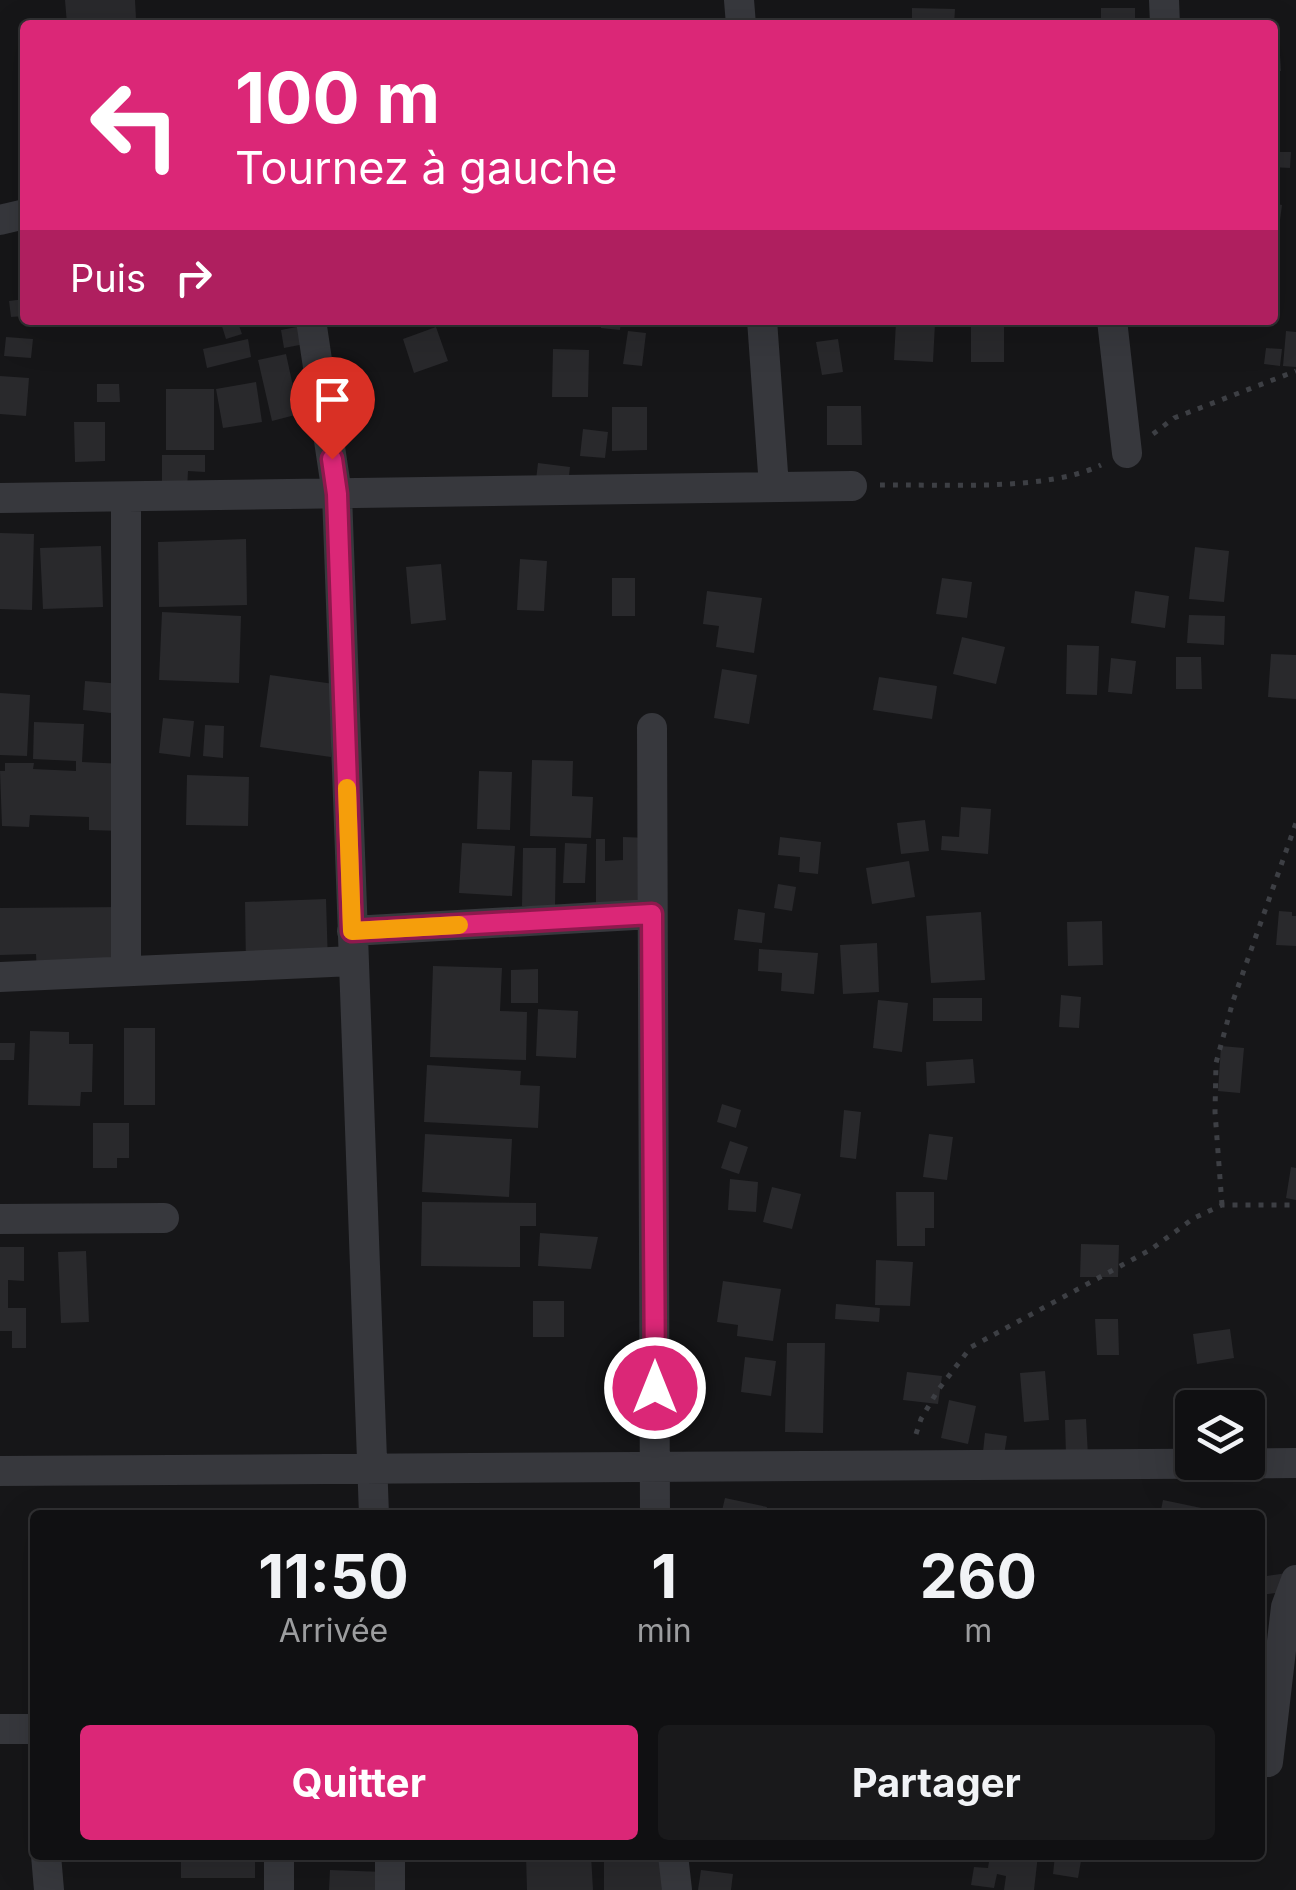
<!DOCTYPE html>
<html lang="fr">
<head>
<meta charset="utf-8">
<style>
	:root { --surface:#101012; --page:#19191b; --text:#f1f3f6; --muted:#9c9d9f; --line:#303032; --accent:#db2777 }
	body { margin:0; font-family:Inter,sans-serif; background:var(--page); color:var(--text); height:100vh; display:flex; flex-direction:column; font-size:38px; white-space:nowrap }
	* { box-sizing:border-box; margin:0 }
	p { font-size:32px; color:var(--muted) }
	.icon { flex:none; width:55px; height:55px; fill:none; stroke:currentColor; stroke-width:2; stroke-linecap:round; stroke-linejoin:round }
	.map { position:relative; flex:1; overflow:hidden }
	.sheet { position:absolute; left:30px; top:1510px; width:1235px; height:350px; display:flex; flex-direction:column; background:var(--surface); border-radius:10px; box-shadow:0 10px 40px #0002,0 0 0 2px var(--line) }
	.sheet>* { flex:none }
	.top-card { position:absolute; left:20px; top:20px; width:1258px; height:305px; border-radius:10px; box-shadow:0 10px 40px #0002,0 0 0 2px var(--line); background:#db2777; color:#fff; overflow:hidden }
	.buttons { position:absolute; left:1175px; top:1390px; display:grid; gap:20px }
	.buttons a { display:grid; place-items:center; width:90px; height:90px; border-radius:10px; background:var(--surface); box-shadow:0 10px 40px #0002,0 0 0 2px var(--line); font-size:50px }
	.pin { position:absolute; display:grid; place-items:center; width:85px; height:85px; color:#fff; margin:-102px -42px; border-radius:50% 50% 50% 0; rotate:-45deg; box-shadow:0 0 10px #0007 }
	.pin .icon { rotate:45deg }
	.me { position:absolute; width:110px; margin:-55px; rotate:0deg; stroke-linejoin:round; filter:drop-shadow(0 0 8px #0008) }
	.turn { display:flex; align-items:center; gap:35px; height:210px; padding:0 50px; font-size:45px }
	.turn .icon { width:130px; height:130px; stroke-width:2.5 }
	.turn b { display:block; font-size:70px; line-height:85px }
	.then { display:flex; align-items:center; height:95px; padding:0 50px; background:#0003; gap:20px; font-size:38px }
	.eta { display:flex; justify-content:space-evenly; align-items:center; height:170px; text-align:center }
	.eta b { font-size:60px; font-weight:700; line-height:70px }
	.cta { display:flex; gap:20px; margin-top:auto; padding:20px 50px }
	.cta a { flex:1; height:115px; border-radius:10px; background:var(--accent); color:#fff; font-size:40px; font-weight:700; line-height:115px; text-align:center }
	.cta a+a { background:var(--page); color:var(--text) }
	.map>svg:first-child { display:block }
	.building { fill:#29292c }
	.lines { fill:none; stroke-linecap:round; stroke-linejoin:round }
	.path { stroke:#3d3f44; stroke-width:5; stroke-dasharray:5 8; stroke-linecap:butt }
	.street { stroke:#37383d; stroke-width:30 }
	.route-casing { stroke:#8e194d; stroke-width:25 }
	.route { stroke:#db2777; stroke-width:18 }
	.slow { stroke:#f59e0b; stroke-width:18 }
</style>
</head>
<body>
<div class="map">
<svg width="1296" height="1890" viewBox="0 0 1296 1890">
	<rect width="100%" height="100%" fill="#161618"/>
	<!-- building -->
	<path class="building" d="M65 0H135L136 19 67 24Z
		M912 8 955 9 954 25H912Z
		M1101 8H1135V25H1101Z
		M1272 24H1278L1281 71H1272Z
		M1272 152H1291L1290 168 1272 167Z
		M1272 203 1282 205 1275 257H1272Z
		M25 299V316L11 317 9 301Z
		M220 320H237L242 334 226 339Z
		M601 320H621L620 330 601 328Z
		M896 321 935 323 933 362 894 360Z
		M971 323H1004V362H971Z
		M307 325 310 343 284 348 281 330Z
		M436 327 448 361 414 373 403 339Z
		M628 331 646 333 642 366 623 364Z
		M1286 331 1296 332V367L1283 366Z
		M6 337 33 339 31 358 4 356Z
		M248 339 251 357 207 368 203 349Z
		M838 339 843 372 822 375 816 342Z
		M1266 348 1282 349 1280 366 1264 364Z
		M553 349 589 350 588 397H552Z
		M286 354 299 414 272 421 258 360Z
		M0 376 29 378 26 416 0 414Z
		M256 382 262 422 223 428 216 389Z
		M97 384H119L120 402H97Z
		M166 389H214V450H166Z
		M827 406H861L862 445H827Z
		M612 407H647V450L612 451Z
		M74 422H105V461L75 462Z
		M583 429 608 432 605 458 580 456Z
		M162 455H205V472L188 471 187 491 162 490Z
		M538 463 570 467 568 484 536 480Z
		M0 533 34 534 32 610 0 609Z
		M246 539 247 605 159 607 158 542Z
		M101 546 103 607 43 609 40 548Z
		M1195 547 1229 551 1224 602 1189 599Z
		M520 559 547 561 544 611 517 610Z
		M441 564 446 620 411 624 406 567Z
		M612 578H635V616H612Z
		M942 578 972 582 967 618 936 614Z
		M707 591 762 598 754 653 716 647 719 626 703 624Z
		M1135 591 1169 596 1165 628 1131 623Z
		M162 612 241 616 239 683 159 680Z
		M1189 615 1225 616 1224 645 1187 643Z
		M962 637 1005 647 996 684 953 674Z
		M1067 645 1099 646 1097 695 1066 694Z
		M1271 654 1296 655V699L1268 697Z
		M1176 657H1201L1202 689H1176Z
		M1111 658 1136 661 1132 694 1108 692Z
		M722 669 757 675 749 724 714 718Z
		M270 675 334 684 331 757 260 747Z
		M879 677 937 686 932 719 873 710Z
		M85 681 122 684 120 714 83 710Z
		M0 693 30 695 27 756 0 755Z
		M163 718 194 721 190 757 159 753Z
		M34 722 84 724 82 762 125 764 122 831 89 830V817L30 815 29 827 2 826 0 771H5V763H34L33 769 76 771V761L33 759Z
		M205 725 224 726 223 758 203 756Z
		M532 760 573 761 572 796 593 797 591 838 530 836Z
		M479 771 512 772 510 830 477 829Z
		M187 775 249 777 248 826 186 825Z
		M961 807 991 809 988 854 941 850 942 836 959 837Z
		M925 820 929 851 901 854 897 823Z
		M623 837 650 838V909L596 908V839H605V861L623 860Z
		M780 837 821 842 818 874 799 872 800 857 778 855Z
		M462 843 515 846 512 896 459 893Z
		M565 843 587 844 585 883H563Z
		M523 848H556L555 907 522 906Z
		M909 861 915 897 872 904 866 868Z
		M778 884 796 887 792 911 774 908Z
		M326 899 328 964 246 967 245 902Z
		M126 907V974L37 975 36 954 0 955V908Z
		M738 909 765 913 762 943 734 940Z
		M1279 911 1292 912V916H1296V946L1276 945Z
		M981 912 985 980 931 983 926 916Z
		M1102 921 1103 965 1068 966 1067 922Z
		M877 943 879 992 843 994 840 945Z
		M759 949 818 953 814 994 781 991 782 973 758 971Z
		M433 966 502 968 500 1011 527 1012 526 1060 430 1057Z
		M538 969V1003H511V970Z
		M1061 995 1081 997 1079 1028 1059 1027Z
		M933 998H982V1021H933Z
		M878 1000 908 1003 902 1052 873 1048Z
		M538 1009 578 1011 576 1058 536 1056Z
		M124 1028H155V1105H124Z
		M30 1031 69 1032V1044H93L92 1092H81L80 1106 28 1105Z
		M0 1043H15L14 1060H0Z
		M1221 1046 1244 1048 1240 1093 1218 1091Z
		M973 1059 975 1083 927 1086 926 1062Z
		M427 1065 521 1071 520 1085 540 1086 538 1128 424 1122Z
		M722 1104 741 1110 736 1128 717 1122Z
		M844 1110 861 1112 856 1159 840 1157Z
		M93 1123H129V1158H117V1168H93Z
		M425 1134 512 1139 509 1197 422 1192Z
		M929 1134 953 1137 947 1180 923 1177Z
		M730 1141 748 1147 739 1174 721 1168Z
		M1291 1167 1296 1168V1200L1286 1198Z
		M730 1179 758 1182 756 1212 728 1210Z
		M772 1187 801 1194 792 1229 763 1222Z
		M896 1192H934V1228H925V1246H897Z
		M422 1202 536 1203V1226H520V1267L421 1266Z
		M540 1233 598 1237 591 1269 538 1266Z
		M1081 1244 1119 1245 1118 1277H1080Z
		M0 1247H24V1281L8 1280V1308H26V1348H12V1331H0Z
		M86 1251 89 1322 61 1323 58 1252Z
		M876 1260 913 1262 910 1306 875 1305Z
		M723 1281 781 1289 773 1341 737 1336 738 1325 717 1322Z
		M533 1301H564V1337H533Z
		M836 1304 880 1308 879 1322 835 1319Z
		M1095 1319H1118L1119 1355H1097Z
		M1230 1329 1234 1358 1197 1364 1193 1334Z
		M787 1343H825L823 1433 785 1432Z
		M745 1357 776 1361 771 1396 741 1392Z
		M1045 1371 1049 1420 1024 1422 1020 1373Z
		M907 1372 942 1376 938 1404 903 1400Z
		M949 1400 976 1406 968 1444 941 1438Z
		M1086 1419 1088 1456H1066L1065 1420Z
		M985 1433 1007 1436 1004 1455 983 1452Z
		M725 1498 767 1507 765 1515H721Z
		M1163 1500 1206 1509 1205 1515H1160Z
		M1287 1573 1290 1591 1260 1595V1577Z
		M181 1855H255V1878H181Z
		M526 1855H591L593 1890H527Z
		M604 1855H665V1890H604Z
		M990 1855H1038L1034 1890H1004L1006 1876 997 1874 994 1888 971 1885 974 1867 988 1868Z
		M1055 1855H1082L1078 1878 1053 1874Z
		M330 1870 384 1872 383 1890H329Z
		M701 1870 733 1874 731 1890H698Z"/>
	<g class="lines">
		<!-- path -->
		<path class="path" d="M1153 434 1174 418 1296 371
			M880 485C943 484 1045 492 1101 465
			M1222 1205 1215 1112 1216 1063 1233 1001 1296 823
			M916 1434 921 1419 938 1390 971 1347 1150 1250 1194 1218 1222 1205H1296"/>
		<!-- street -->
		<path class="street" d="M739 0 741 25
			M1164 0 1165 25
			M0 220 25 214
			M311 320 337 494 374 1515
			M762 320 774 487
			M1112 320 1127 453
			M0 498 852 486
			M652 728 655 1515
			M352 931 652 914
			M126 971V497
			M0 977 353 961
			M0 1219 164 1218
			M0 1471 1296 1463
			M0 1729H35
			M1268 1762 1286 1607 1296 1580
			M46 1855 49 1890
			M279 1855V1890
			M390 1855V1890
			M673 1855 677 1890"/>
	</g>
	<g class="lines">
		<!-- route casing -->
		<g class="route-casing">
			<path id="route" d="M332 459 337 494 352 931 652 914 655 1388"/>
		</g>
		<!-- route -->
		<use href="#route" class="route"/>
		<!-- slow -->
		<path class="slow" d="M347 788 352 931 459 925"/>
	</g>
</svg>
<div class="buttons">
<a><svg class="icon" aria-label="layers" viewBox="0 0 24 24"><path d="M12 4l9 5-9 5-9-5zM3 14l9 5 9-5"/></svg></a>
</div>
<div class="pin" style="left:332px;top:459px;background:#d93025"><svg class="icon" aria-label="arrive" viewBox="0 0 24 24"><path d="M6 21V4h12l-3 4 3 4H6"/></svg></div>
<svg class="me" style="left:655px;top:1388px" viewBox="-20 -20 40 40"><circle r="17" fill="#db2777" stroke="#fff" stroke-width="3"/><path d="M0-11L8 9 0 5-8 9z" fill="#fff"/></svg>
<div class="top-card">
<div class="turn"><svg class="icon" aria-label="left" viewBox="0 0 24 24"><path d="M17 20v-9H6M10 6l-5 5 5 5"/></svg><div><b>100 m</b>Tournez à gauche</div></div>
<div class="then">Puis<svg class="icon" aria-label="right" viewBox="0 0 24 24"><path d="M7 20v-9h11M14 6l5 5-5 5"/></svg></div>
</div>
<section class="sheet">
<div class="eta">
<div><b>11:50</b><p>Arrivée</p></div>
<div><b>1</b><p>min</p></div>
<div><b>260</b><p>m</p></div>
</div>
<div class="cta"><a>Quitter</a><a>Partager</a></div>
</section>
</div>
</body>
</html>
